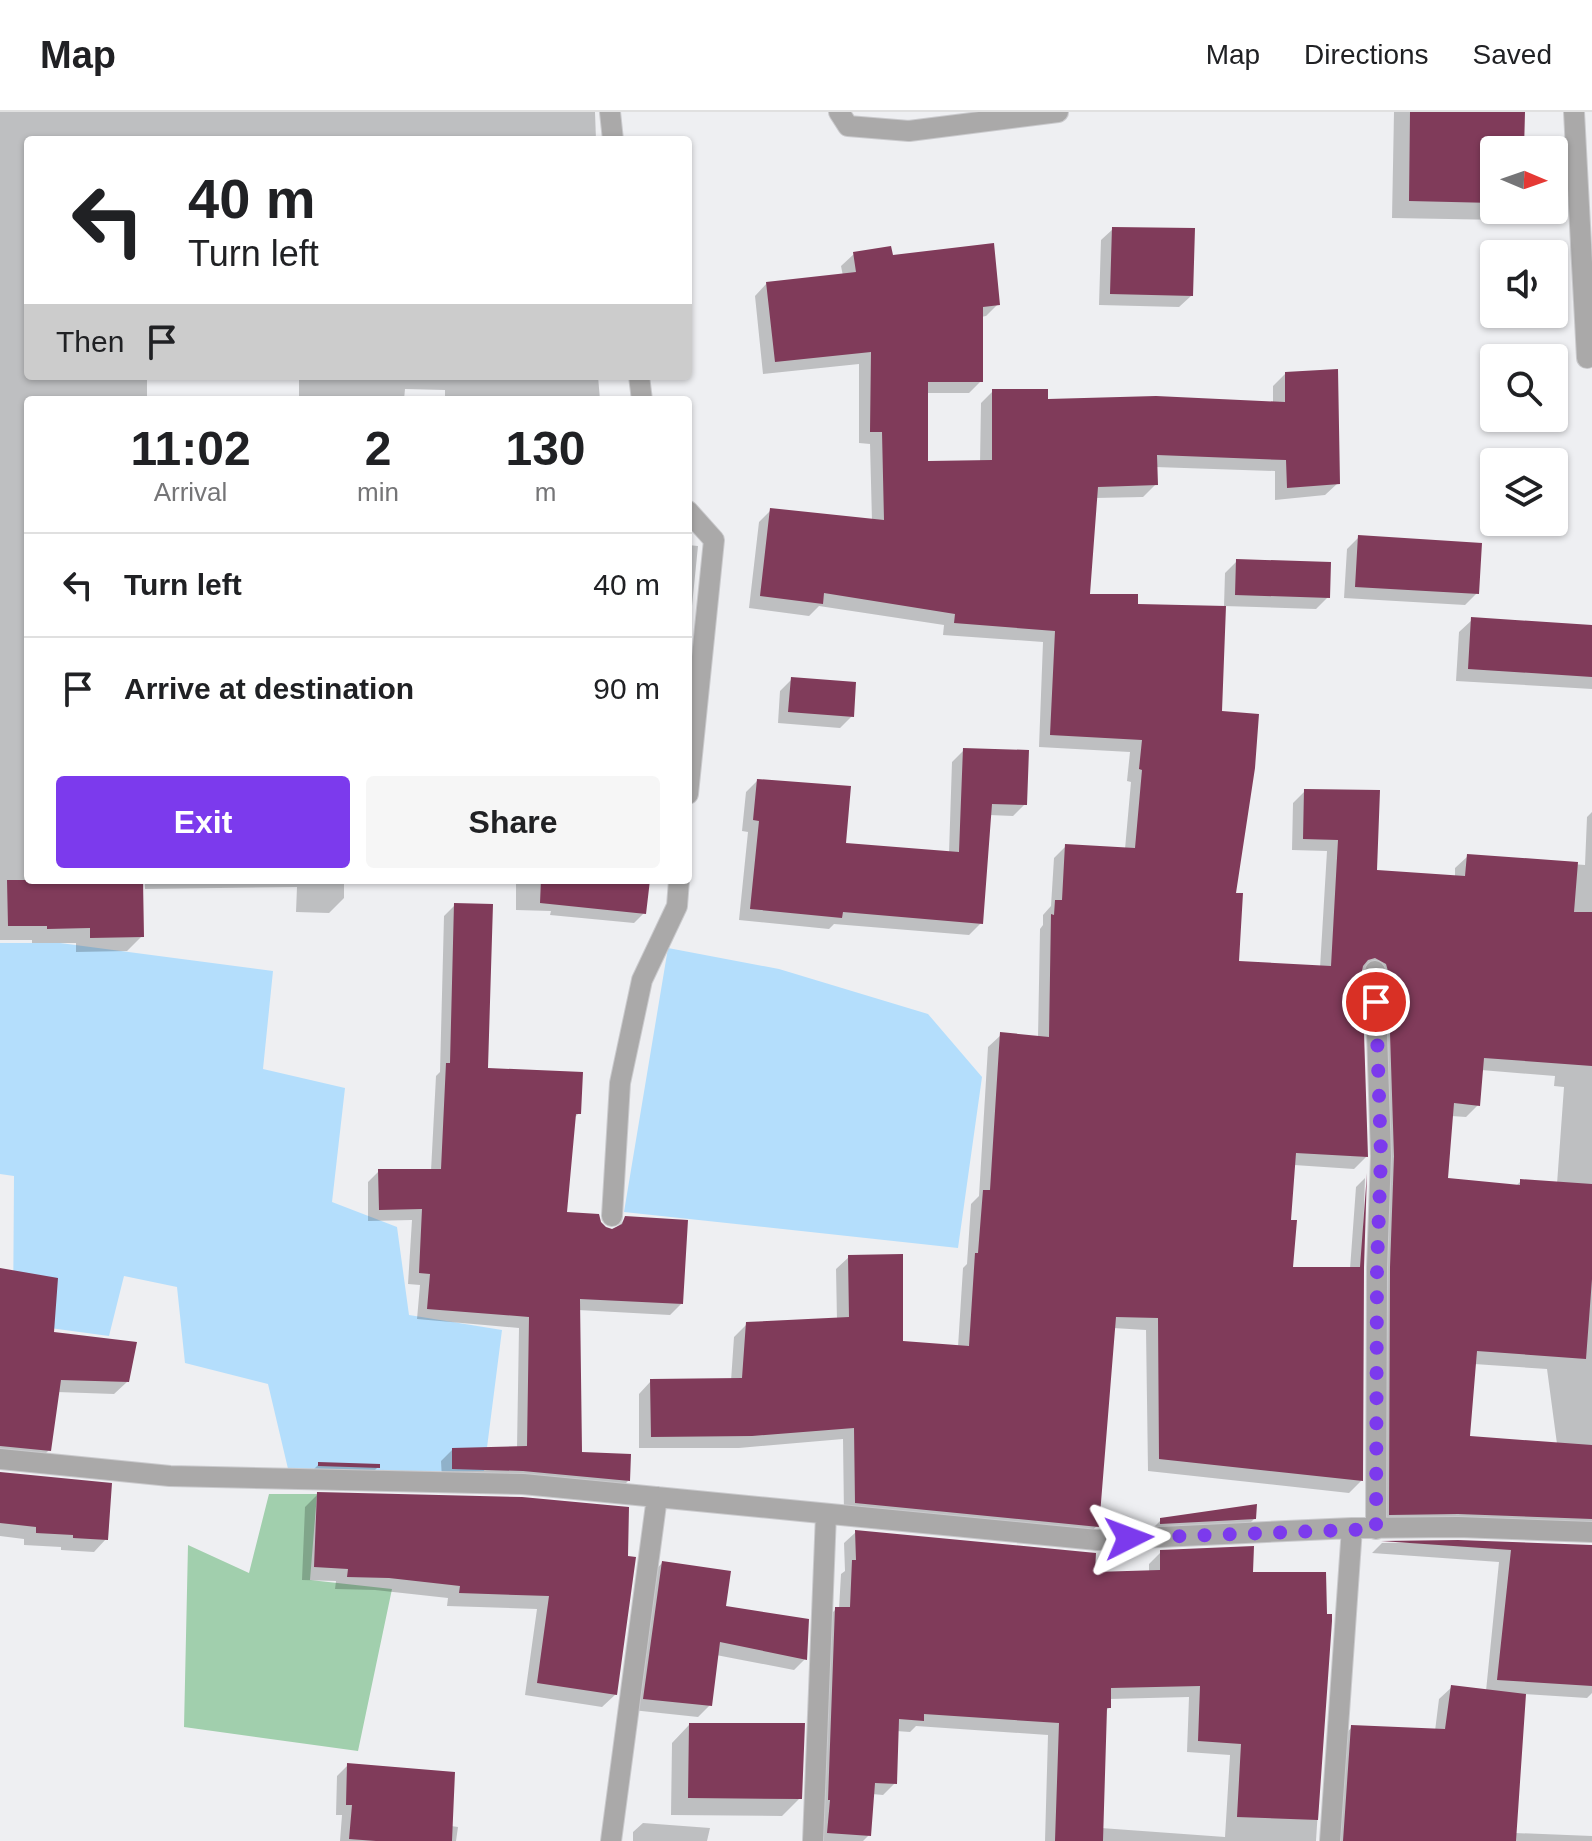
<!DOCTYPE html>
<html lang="en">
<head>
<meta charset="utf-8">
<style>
	:root { --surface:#fff; --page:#f6f6f6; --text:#202124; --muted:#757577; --line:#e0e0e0; --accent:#7c3aed }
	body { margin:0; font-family:Helvetica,sans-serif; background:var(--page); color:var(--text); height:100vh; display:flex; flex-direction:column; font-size:30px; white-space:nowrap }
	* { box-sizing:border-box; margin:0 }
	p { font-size:26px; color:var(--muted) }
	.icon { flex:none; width:44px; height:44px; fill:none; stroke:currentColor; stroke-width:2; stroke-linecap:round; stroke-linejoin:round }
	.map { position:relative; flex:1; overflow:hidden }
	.side { position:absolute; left:24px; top:284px; width:668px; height:488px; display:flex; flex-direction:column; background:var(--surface); border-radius:8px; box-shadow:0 2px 6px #0004 }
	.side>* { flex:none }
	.guide { position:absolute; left:24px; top:24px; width:668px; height:244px; border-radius:8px; box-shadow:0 2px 6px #0004; background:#fff; color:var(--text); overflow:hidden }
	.needle { width:52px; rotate:92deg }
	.buttons { position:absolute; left:1480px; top:24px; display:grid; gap:16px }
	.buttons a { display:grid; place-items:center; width:88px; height:88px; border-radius:8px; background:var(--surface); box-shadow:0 2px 6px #0004; font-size:40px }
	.pin { position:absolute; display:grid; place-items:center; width:68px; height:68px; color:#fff; margin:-34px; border:4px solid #fff; border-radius:50%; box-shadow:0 2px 8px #0007 }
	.me { position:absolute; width:88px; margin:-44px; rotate:87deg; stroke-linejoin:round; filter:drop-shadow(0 0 6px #0008) }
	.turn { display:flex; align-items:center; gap:28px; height:168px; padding:0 32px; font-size:36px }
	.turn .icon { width:104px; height:104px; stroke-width:2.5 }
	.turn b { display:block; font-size:56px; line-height:68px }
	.then { display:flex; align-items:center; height:76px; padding:0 32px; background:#0003; gap:16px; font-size:30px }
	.eta { display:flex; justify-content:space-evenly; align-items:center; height:136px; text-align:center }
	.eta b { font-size:48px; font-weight:700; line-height:56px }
	.primary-button { display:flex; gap:16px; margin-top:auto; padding:16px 32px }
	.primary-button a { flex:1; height:92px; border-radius:8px; background:var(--accent); color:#fff; font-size:32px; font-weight:700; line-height:92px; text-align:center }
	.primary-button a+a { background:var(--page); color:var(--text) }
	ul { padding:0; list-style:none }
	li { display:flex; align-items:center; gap:24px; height:104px; padding:0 32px; border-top:2px solid var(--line) }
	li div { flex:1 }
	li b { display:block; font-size:30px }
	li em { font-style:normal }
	header { display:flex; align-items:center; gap:48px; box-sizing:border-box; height:112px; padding:0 40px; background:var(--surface); border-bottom:2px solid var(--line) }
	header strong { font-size:38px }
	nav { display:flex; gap:44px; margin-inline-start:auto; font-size:28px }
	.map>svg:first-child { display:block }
	.green { fill:#a1cfad }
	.water { fill:#b4defc }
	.shadow { fill:#0003; fill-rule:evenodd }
	.building { fill:#803b5a }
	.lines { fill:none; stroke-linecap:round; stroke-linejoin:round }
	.minor-casing { stroke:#cacacd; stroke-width:22 }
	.minor { stroke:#aaa9a9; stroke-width:20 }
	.route { stroke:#7c3aed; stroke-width:14; stroke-dasharray:0 25.2 }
</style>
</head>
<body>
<header>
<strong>Map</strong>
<nav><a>Map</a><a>Directions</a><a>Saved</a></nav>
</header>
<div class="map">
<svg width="1592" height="1729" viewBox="0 0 1592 1729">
	<rect width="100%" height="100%" fill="#eeeff2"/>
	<!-- green -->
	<path class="green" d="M269 1382H317L310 1468 392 1477 358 1639 184 1615 188 1433 249 1461Z"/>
	<!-- water -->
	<path class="water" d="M0 831H60L273 859 263 957 345 976 332 1090 397 1115 409 1203 502 1218 484 1359 289 1361 268 1272 185 1251 177 1175 124 1164 109 1224 13 1211 14 1064 0 1062Z
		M668 836 779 857 928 902 982 965 958 1136 624 1100Z"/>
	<!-- shadow -->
	<path class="shadow" d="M0 0H595L596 28H28V264H147V288H28V768H141L142 824 127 839 76 840V831H32V828H0Z
		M1394 0H1523L1522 38H1494V98H1514L1504 108 1392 106Z
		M1113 117 1191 184 1179 195 1099 193 1101 128Z
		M854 142 891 145 998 192 986 204 981 205V269L969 281H926V351H980L981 291 993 279 1046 289 1273 291V274L1285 262 1338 371 1325 383 1275 388V359L1155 355 1156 372 1143 385 1095 386 1088 484 1136 494 1220 600 1237 851 1320 856 1327 739 1292 738 1293 691 1305 679 1375 760 1455 765V756L1468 744 1585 753 1587 705 1592 700V1430L1587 1421 1378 1414 1369 860 1360 857 1366 1045 1354 1057 1294 1053 1289 1110 1291 1157H1350L1356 1075 1365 1066 1362 1154 1361 1369 1349 1381 1148 1359 1146 1218 1113 1216 1097 1414 1084 1426 844 1403 843 1327 739 1336H639V1282L651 1269H731L734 1225 747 1212 837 1208 836 1157 849 1145 901 1231 958 1235 963 1156 967 1152 971 1092 979 1084 988 935 1001 923 1038 926 1040 817 1043 813V803L1051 794 1054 746 1066 734 1125 737 1131 670 1127 669 1130 640 1039 635 1043 530 943 523 944 513 819 494 809 504 749 496 759 410 771 398 872 409 870 332 859 331V252L763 262 755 184 767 171 843 164 841 154ZM1481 958 1555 964 1554 974 1564 975 1557 1072 1521 1069 1515 1075 1446 1068 1451 1004 1466 1005 1478 993ZM1474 1252 1547 1257 1557 1332 1467 1326Z
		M299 264H598L600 288H445V278L405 277 404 288H299Z
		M1359 425 1477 481 1465 493 1344 486 1347 437Z
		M688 433 698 434 688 534Z
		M1237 449 1328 485 1316 497 1224 494 1225 461Z
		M1472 508 1592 515V577L1456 569 1459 520Z
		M792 567 852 604 840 616 778 611 780 579Z
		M964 638 1025 692 1013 704 989 703 981 811 969 823 834 812 829 817 739 808 748 720 742 719 746 680 757 669 844 733 949 741 952 650Z
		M145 768H395L391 771H344V786L329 801 296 800 297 775 145 777Z
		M516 768H648L644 801 634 811 550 803 551 799 516 798Z
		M455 793 486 958 579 1001 573 1007 564 1102 604 1117 614 1118 626 1106 681 1192 670 1203 578 1198 580 1342 628 1369 617 1380 442 1368 441 1349 452 1338 517 1336 519 1216 417 1207 420 1173 408 1172 412 1108 368 1109V1070L379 1059H431L436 964 440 960 444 804Z
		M0 1158 52 1222 127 1270 114 1282 57 1280 49 1338 36 1351 0 1347Z
		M319 1352 378 1355 366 1367 307 1364Z
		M0 1362 106 1427 94 1440 61 1438V1435L24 1433V1427L0 1424Z
		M318 1382 626 1446 616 1582 602 1595 525 1583 537 1497 447 1494 448 1486 375 1478 335 1477 336 1469 302 1468 305 1395Z
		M1254 1407 1243 1418 1149 1420 1161 1408Z
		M856 1420 1093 1462 1149 1461V1452L1161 1440 1250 1462 1325 1504 1330 1509 1316 1729H1045L1048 1623 916 1614 910 1620 896 1619 895 1671 883 1683 872 1682 869 1723 863 1729H816L824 1509 836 1497H839L841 1462 845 1459 844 1431ZM1189 1585 1187 1640 1230 1643 1225 1725 1101 1716 1104 1600 1109 1596V1587Z
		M1458 1430 1592 1435V1581L1587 1586 1524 1582 1515 1721 1592 1724V1729H1332L1340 1628 1352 1615 1435 1619 1439 1587 1452 1575 1486 1579 1499 1450 1372 1441 1382 1431Z
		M662 1451 724 1496 805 1547 794 1558 716 1543 710 1593 698 1605 632 1598 651 1463Z
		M689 1613 800 1686 782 1704 671 1703 672 1631Z
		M348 1653 451 1714 458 1715 456 1729H340L342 1703H336L337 1664Z
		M643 1711 710 1716 707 1729H633V1720Z"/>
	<!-- building -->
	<path class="building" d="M1410 0H1525L1524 38H1494V91L1409 89Z
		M1112 115 1195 116 1193 184 1110 182Z
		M994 131 1000 193 983 195V270H928V349L992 348V277H1048V287L1156 284 1285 290V260L1338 257 1340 372 1287 376 1286 348 1157 343 1158 373 1098 375 1090 482H1138V492L1226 494 1222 599 1259 602 1255 656 1236 781H1243L1239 849 1331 854 1338 728 1303 727 1304 677 1380 678 1377 758 1465 764 1467 742 1578 750 1574 800H1592V954L1484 946 1480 994 1454 991 1448 1066 1520 1073V1067L1592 1072V1167L1586 1247 1477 1239 1470 1324 1592 1333V1407L1458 1402 1389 1403 1390 1155 1394 1044 1388 859 1386 852 1375 846 1368 848 1363 854 1362 859 1368 1045 1296 1041 1291 1108H1297L1293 1155H1360L1367 1061 1364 1155 1363 1369 1159 1347 1158 1206 1116 1205 1099 1415 855 1391 854 1316 752 1324 651 1325 650 1267 742 1266 746 1210 849 1205 848 1143 903 1142V1229L969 1234 975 1141H978L983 1078H990L1000 920 1049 925 1051 802 1054 803 1055 788H1062L1065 732 1135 736 1142 658 1139 657 1142 628 1050 623 1055 519 954 511 955 502 824 481 823 492 760 484 770 396 884 408 882 320H870L871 240 775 250 766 170 856 160 853 140 891 134 893 143Z
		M1358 423 1482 431 1479 482 1355 475Z
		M1236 447 1331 450 1330 486 1235 483Z
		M1471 505 1592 513V565L1468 557Z
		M791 565 856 570 854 605 788 600Z
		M963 636 1029 638 1027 693 992 692 983 812 843 800 842 806 750 797 759 709 753 708 757 667 851 674 846 731 959 740Z
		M7 768H143L144 825 90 826V816L47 817V814H8Z
		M541 768H650L646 802 540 791Z
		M454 791 493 792 488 956 583 960 581 1002H576L567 1100 599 1102 601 1110 606 1115 612 1117 622 1112 625 1104 688 1108 683 1192 580 1187 582 1340 631 1342 630 1369 523 1359 452 1357V1336L527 1334 529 1205 427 1197 430 1162 419 1161 422 1097 379 1098 378 1057H441L446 951H450Z
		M0 1156 58 1166 54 1220 137 1230 129 1270 61 1268 51 1339 0 1334Z
		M318 1350 380 1352V1356L318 1354Z
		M0 1360 112 1371 108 1428 73 1426V1423L36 1421V1415L0 1411Z
		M317 1380 522 1385 629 1395 628 1444 636 1445 617 1583 537 1571 549 1484 459 1481 460 1474 389 1466 347 1465 348 1457 314 1455Z
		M1257 1392 1256 1407 1160 1412V1406Z
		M855 1418 1096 1441 1095 1460 1160 1458V1438L1254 1434 1253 1460H1326L1327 1502H1332V1509L1318 1708 1237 1705 1241 1632 1198 1629 1200 1574 1111 1576V1596H1107L1103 1729H1055L1059 1611 924 1602V1609L899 1607 897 1672 875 1671 871 1724 827 1721 830 1688H828L835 1495H850L852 1448H856Z
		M1458 1428 1592 1433V1574L1497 1568 1511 1438 1381 1429Z
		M662 1449 731 1459 726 1494 809 1507 807 1548 720 1530 712 1594 643 1587Z
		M1451 1573 1526 1582 1516 1729H1343L1351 1613 1445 1617Z
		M689 1611H805L802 1687 688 1686Z
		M347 1651 455 1660 452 1729H376L349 1727 352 1693H346Z"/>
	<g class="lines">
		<!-- minor casing -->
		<g class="minor-casing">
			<path id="minor" d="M610 0 613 28
				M839 0 848 14 909 19 1058 0
				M1574 0 1587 246
				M639 264 642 288
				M688 399 714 428 688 682
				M1375 859 1381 1044 1377 1155 1376 1417
				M612 1104 620 971 642 868 677 794 679 768
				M0 1347 170 1364 523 1372 1097 1428 1352 1416 1458 1415 1592 1420
				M611 1729 657 1385
				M813 1729 826 1402
				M1330 1729 1352 1416"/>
		</g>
		<!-- minor -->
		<use href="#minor" class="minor"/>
	</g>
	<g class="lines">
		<!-- route -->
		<path class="route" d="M1129 1426 1376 1417 1377 1155 1381 1044 1376 890"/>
	</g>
</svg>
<div class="buttons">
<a><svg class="needle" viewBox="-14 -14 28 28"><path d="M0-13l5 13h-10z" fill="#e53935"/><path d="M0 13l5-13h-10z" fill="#757577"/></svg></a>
<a><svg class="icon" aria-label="sound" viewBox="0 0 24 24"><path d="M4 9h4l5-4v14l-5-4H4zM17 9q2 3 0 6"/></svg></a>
<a><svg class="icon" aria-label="search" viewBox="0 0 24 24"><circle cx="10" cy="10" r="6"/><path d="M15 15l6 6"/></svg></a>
<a><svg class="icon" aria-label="layers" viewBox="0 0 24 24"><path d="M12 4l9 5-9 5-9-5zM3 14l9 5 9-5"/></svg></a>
</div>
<div class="pin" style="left:1376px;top:890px;background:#d93025"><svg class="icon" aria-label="arrive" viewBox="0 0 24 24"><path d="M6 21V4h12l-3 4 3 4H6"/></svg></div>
<svg class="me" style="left:1129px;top:1426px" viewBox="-20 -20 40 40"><path d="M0-17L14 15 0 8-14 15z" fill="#7c3aed" stroke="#fff" stroke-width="4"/></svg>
<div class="guide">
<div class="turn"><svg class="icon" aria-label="left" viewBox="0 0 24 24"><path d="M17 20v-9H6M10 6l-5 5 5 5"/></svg><div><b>40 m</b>Turn left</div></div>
<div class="then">Then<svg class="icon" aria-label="arrive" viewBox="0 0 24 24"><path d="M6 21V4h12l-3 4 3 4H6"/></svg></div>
</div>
<section class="side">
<div class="eta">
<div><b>11:02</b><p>Arrival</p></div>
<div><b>2</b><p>min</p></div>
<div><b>130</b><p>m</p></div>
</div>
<ul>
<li><svg class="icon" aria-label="left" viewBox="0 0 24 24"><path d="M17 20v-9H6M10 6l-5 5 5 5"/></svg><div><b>Turn left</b></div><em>40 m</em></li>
<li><svg class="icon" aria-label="arrive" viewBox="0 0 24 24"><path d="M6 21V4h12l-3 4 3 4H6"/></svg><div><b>Arrive at destination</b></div><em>90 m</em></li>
</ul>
<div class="primary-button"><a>Exit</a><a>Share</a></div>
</section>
</div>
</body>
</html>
